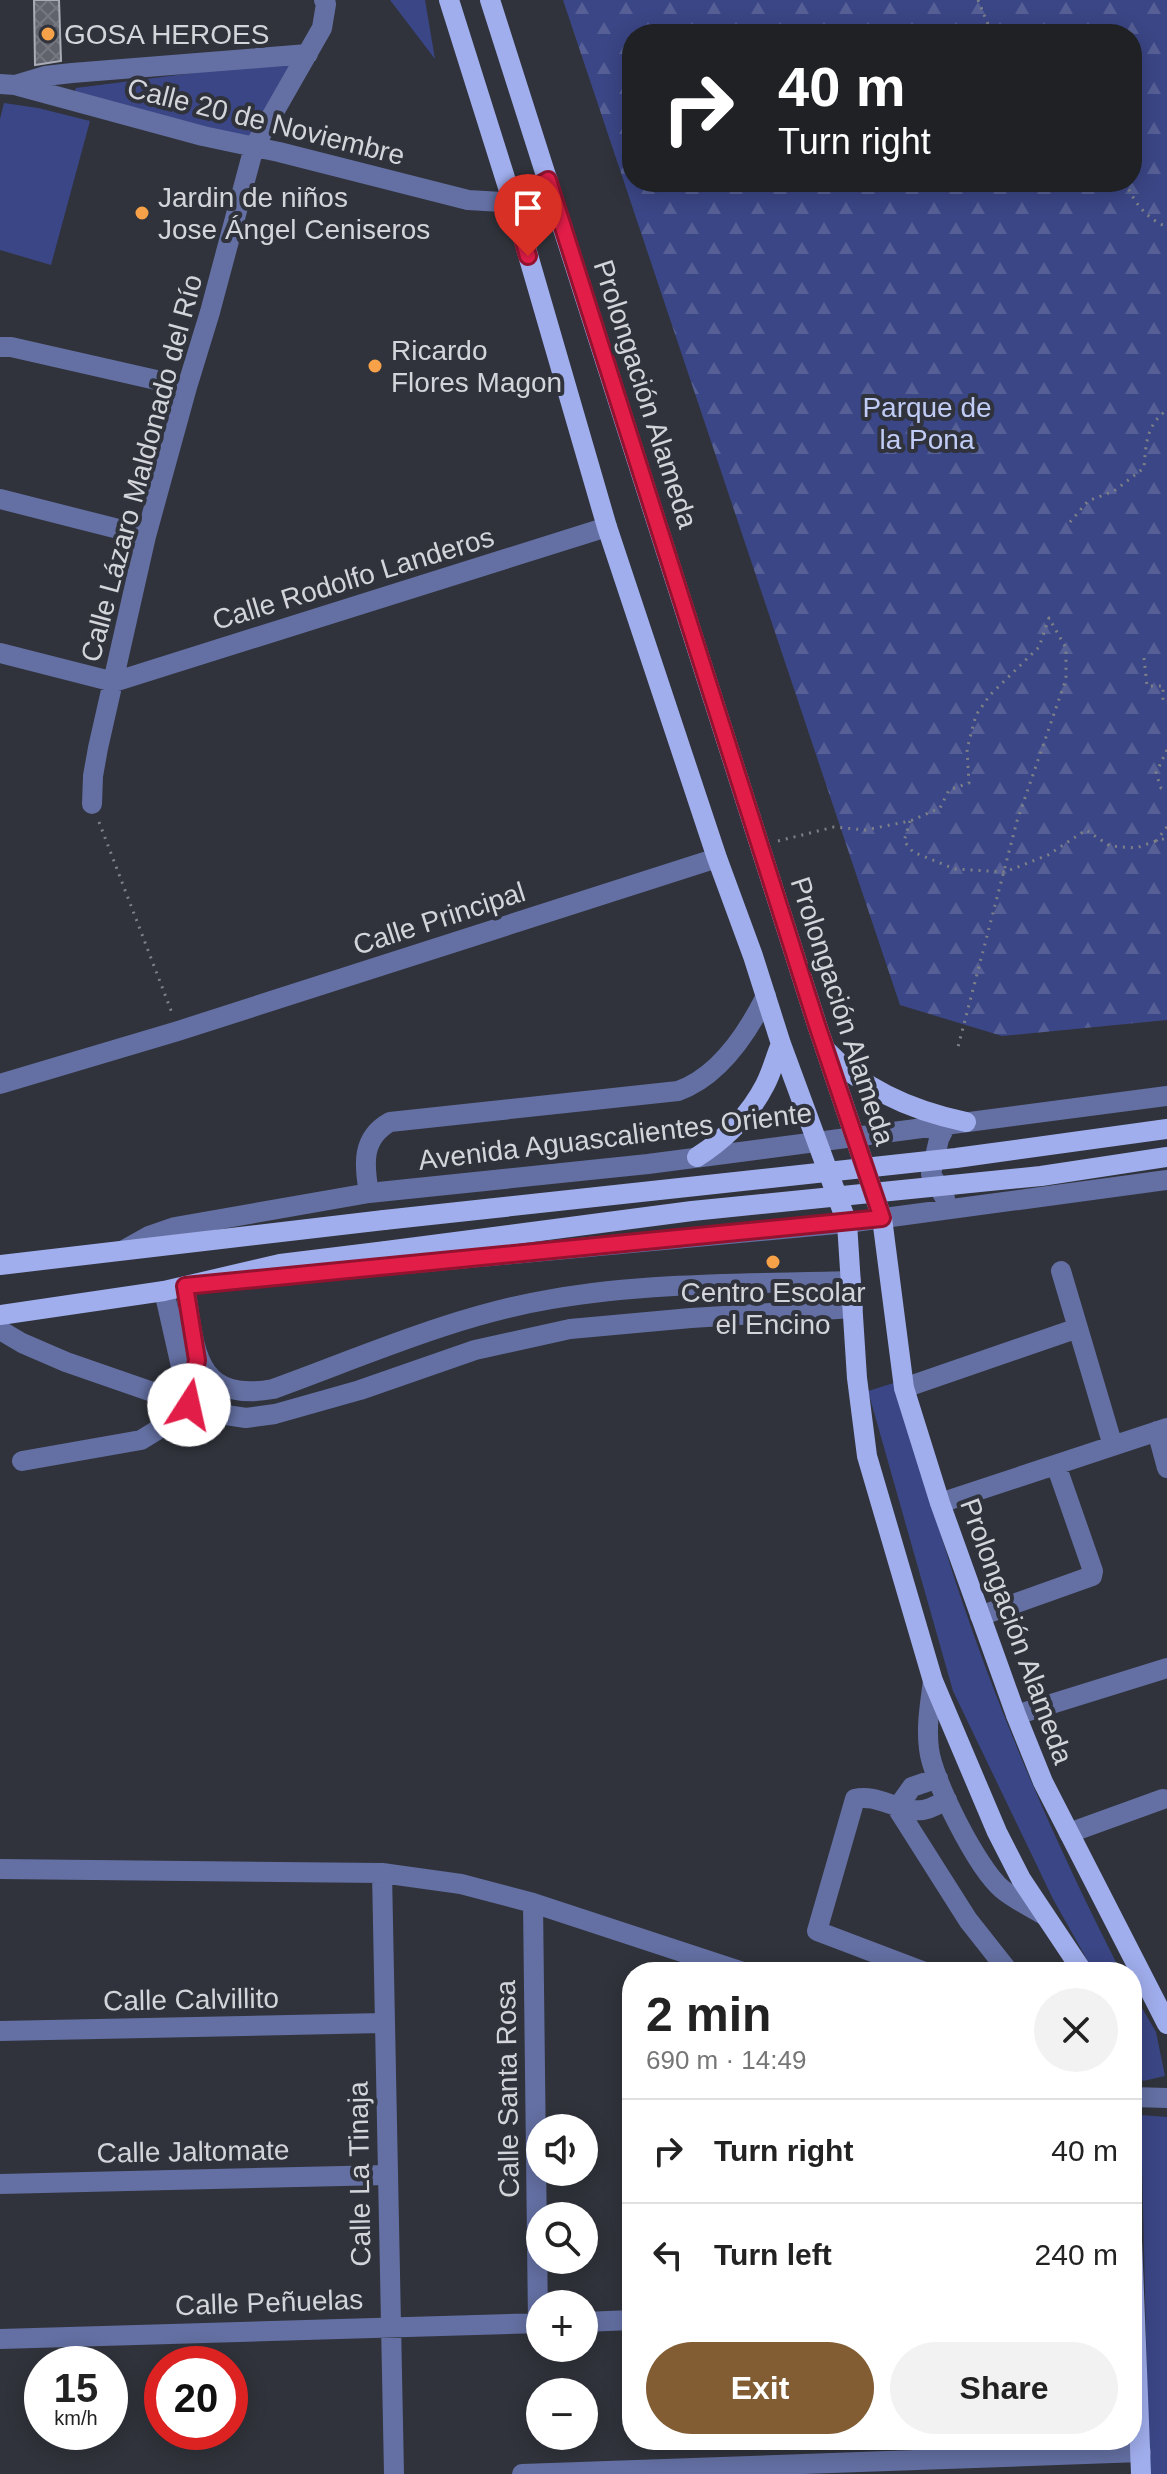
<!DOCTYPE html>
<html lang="en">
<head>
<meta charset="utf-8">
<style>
	:root { --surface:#fff; --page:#f2f2f2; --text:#222; --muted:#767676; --line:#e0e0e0; --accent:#825c33 }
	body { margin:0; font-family:Helvetica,sans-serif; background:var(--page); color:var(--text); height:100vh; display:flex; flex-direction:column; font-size:30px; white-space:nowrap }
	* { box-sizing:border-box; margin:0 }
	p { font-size:26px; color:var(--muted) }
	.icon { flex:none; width:44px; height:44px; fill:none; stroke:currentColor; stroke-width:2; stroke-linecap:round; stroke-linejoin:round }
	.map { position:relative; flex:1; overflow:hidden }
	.details { position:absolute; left:622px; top:1962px; width:520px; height:488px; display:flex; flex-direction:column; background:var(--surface); border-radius:32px; box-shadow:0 4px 20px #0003 }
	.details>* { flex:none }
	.top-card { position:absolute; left:622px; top:24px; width:520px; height:168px; border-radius:32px; box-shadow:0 4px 20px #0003; background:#202124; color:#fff; overflow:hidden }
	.tools { position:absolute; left:526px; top:2114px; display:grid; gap:16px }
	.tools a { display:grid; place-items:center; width:72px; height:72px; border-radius:50%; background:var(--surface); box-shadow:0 4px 20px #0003; font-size:40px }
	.speed { position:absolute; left:24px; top:2346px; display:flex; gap:16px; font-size:40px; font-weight:700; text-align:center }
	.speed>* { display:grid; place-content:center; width:104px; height:104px; border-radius:50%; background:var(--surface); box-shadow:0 4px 20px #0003; line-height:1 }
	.speed small { font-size:20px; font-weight:400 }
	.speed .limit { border:12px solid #d22; background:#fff; color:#111 }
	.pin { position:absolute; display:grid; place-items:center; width:68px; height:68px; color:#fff; margin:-82px -34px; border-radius:50% 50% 50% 0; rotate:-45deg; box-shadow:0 0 8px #0007 }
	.pin .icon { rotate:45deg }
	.me { position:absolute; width:88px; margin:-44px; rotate:10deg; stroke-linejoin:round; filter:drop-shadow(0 0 6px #0008) }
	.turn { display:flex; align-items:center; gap:28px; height:168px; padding:0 24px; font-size:36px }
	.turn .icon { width:104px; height:104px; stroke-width:2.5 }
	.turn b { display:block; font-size:56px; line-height:68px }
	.round { display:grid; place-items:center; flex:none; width:84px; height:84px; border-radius:42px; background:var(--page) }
	.head { display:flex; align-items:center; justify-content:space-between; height:136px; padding:0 24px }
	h1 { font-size:48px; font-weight:600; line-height:60px }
	.cta { display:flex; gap:16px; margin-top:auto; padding:16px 24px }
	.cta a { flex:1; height:92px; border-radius:48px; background:var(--accent); color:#fff; font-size:32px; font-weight:600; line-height:92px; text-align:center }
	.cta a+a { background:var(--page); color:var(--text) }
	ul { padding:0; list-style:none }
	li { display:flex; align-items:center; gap:24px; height:104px; padding:0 24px; border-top:2px solid var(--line) }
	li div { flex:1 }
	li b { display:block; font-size:30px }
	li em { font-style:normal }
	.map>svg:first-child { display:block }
	.green { fill:#3b4686 }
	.forest { fill:url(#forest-firs); fill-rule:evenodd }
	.building { fill:url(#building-cross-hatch); stroke:#a9acb6; stroke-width:2 }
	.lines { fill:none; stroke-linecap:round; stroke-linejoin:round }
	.path { stroke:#7d8087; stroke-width:3; stroke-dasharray:2 6; stroke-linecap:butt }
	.minor { stroke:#6470a3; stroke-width:20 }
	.major { stroke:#a0aeed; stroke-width:20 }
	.major-bridge { stroke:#a0aeed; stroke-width:20 }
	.route-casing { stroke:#92132f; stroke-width:20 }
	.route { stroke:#e11d48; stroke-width:14 }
	.poi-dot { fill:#f7a248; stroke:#30333b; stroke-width:3 }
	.labels { text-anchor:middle; stroke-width:8; stroke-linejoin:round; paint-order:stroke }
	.poi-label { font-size:28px; fill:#d3d5da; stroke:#30333b; text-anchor:start }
	.street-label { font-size:28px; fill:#d3d5da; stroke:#30333b }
	.park-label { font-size:28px; fill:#c1ccf6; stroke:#30333b }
</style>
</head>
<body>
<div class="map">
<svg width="1167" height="2474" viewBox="0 0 1167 2474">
	<defs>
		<pattern id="forest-firs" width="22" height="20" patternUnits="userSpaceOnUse" patternTransform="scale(2)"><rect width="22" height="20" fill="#3b4686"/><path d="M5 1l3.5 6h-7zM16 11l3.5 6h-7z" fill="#566096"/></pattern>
		<pattern id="building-cross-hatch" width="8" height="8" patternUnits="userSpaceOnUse" patternTransform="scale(2)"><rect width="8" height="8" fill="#60626c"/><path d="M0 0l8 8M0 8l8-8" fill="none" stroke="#767880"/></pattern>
	</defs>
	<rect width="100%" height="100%" fill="#30333b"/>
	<!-- green -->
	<path class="green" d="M390 0H425L435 59Z
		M296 60 253 143 73 96 76 88Z
		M4 103 38 108 90 121 51 265 0 250V119Z
		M897 1382C918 1453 937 1527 961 1598 1004 1726 1059 1851 1121 1972H1094L1053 1899 953 1691 868 1391Z
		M1132 1991 1156 2032 1165 2076 1143 2081 1132 2053Z
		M1141 2115 1167 2117V2474H1149Z"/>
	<!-- forest -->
	<path class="forest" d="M563 0H1167V1020L1002 1036 900 1005ZM632 34H1132V182H632Z"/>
	<!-- building -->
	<path class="building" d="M34 0H59L61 61 35 65Z"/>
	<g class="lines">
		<!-- path -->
		<path class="path" d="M978 0 992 34
			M1126 182C1133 202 1147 219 1167 227
			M1070 522 1088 501 1114 491 1144 468C1146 444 1146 425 1167 410
			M1144 658 1147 686H1163V702H1167
			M1167 750 1156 773 1161 788 1167 791
			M910 821 904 841 913 852 955 869 1005 872 1048 855 1086 830 1110 846 1136 848 1156 841
			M99 822 172 1013
			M1167 827 1156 841 1167 838
			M778 841 834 827 865 830 910 821 940 808 949 790 969 783 967 749 976 715 990 695 1039 647 1049 618 1066 648V679L1017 821 958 1047"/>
		<!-- minor -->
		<path class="minor" d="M0 84 15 85 203 136 279 152 468 200 502 202 512 200 548 180
			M15 85 45 76 72 73 308 54
			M0 347H11L187 387
			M0 499 146 536
			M0 653 114 682 607 527
			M92 804 93 776 98 748 146 536 187 387 210 312 254 147 322 28 326 4 324 0
			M0 1084 178 1031 717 858
			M369 1193C364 1165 361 1138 390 1122L678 1091C718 1077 747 1034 766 996
			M945 1198 931 1174 939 1139 946 1125
			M124 1250 149 1236 175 1227 369 1193 648 1164 1167 1096
			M1061 1271 1113 1446
			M243 1279 847 1223 1167 1180
			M185 1286C195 1345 192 1404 273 1389 364 1356 456 1315 552 1299 650 1282 751 1284 851 1281
			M164 1291 187 1393
			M0 1330 22 1343 66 1362 213 1413 246 1418 275 1414 360 1390 475 1350 570 1329 691 1318 853 1308
			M904 1388 1078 1328
			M1157 1431 1167 1468
			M22 1461 141 1440 172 1421 189 1405 197 1360
			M940 1503 1167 1428
			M980 1616 1092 1576 1093 1571 1056 1465
			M933 1681C930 1704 926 1726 929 1749 933 1781 978 1869 1002 1889 1014 1899 1030 1907 1044 1915
			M1016 1715 1167 1668
			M897 1808 968 1920 1009 1972
			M897 1808 912 1787 938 1778
			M1069 1833 1163 1799
			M0 1869 382 1873 461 1884 533 1903 743 1972
			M382 1873 394 2474
			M533 1903 538 2323
			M925 1972 817 1931 855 1799C877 1793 899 1813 923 1810 931 1809 940 1803 947 1800
			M0 2031 383 2023
			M1132 2097 1167 2098
			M0 2184 387 2175
			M584 2322 632 2320
			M0 2339 540 2323
			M522 2474 1141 2452"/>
		<!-- major -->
		<path class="major" d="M449 0 512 200 607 527 717 858 753 956 781 1044 847 1223 857 1378 867 1456 933 1681 997 1832 1021 1879 1083 1972
			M490 0 817 1025 882 1218 904 1388 940 1503 1016 1715 1043 1782 1167 2024
			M826 1050C863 1090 914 1111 966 1122
			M697 1157C725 1139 749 1116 765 1085 772 1072 775 1058 781 1044
			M0 1265 384 1220
			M0 1315 164 1291 280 1264 386 1251
			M1132 2241 1141 2474"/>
		<!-- major-bridge -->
		<path class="major-bridge" d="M384 1220 956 1158 1167 1129
			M386 1251 692 1211 1041 1176 1167 1157"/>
	</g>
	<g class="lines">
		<!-- route casing -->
		<g class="route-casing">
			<path id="route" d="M189 1405 197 1360 185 1286 882 1218 817 1025 548 180 512 200 528 256"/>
		</g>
		<!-- route -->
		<use href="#route" class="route"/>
	</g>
	<!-- markers -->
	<g class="poi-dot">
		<circle cx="48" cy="34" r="8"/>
		<circle cx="142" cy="213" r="8"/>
		<circle cx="375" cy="366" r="8"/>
		<circle cx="773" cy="1262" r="8"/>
	</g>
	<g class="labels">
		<!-- poi labels -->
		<g class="poi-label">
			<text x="64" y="44">GOSA HEROES</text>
			<text x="158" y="207">Jardin de niños<tspan x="158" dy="32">Jose Ángel Ceniseros</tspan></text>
			<text x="391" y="360">Ricardo<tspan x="391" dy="32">Flores Magon</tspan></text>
			<text x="773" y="1302" text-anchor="middle">Centro Escolar<tspan x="773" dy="32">el Encino</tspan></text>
		</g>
		<!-- street labels -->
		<g class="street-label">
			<text transform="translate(266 121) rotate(14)" y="10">Calle 20 de Noviembre</text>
			<text transform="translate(646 394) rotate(72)" y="10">Prolongación Alameda</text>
			<text transform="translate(141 468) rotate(-75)" y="10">Calle Lázaro Maldonado del Río</text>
			<text transform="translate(353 578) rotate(-17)" y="10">Calle Rodolfo Landeros</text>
			<text transform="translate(439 918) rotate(-18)" y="10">Calle Principal</text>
			<text transform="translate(843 1011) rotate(72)" y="10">Prolongación Alameda</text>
			<text transform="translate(615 1136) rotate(-7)" y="10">Avenida Aguascalientes Oriente</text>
			<text transform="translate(1017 1631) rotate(70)" y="10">Prolongación Alameda</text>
			<text transform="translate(191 1999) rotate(-1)" y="10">Calle Calvillito</text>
			<text transform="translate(507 2089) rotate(-91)" y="10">Calle Santa Rosa</text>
			<text transform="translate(193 2151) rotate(-1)" y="10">Calle Jaltomate</text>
			<text transform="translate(359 2174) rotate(-91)" y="10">Calle La Tinaja</text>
			<text transform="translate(269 2302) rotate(-2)" y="10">Calle Peñuelas</text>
		</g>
		<!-- park labels -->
		<g class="park-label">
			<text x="927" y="417">Parque de<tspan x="927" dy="32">la Pona</tspan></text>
		</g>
	</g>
</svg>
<div class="tools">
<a><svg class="icon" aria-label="sound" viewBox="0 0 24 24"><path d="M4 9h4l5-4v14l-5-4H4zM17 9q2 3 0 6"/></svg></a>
<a><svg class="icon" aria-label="search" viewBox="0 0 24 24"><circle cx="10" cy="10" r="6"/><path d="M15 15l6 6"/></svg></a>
<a>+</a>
<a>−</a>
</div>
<div class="speed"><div>15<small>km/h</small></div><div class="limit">20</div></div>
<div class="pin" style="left:528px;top:256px;background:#d93025"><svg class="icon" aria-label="arrive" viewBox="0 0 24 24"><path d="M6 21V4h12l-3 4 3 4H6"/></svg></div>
<svg class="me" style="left:189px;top:1405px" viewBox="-20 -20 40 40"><circle r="19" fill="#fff"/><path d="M0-13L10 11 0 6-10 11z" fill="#e11d48"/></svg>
<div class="top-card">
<div class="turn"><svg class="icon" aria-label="right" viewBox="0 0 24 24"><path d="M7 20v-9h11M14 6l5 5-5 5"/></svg><div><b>40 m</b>Turn right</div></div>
</div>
<section class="details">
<div class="head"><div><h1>2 min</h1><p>690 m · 14:49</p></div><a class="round"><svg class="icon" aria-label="close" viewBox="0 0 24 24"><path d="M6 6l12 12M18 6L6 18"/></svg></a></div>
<ul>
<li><svg class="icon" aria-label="right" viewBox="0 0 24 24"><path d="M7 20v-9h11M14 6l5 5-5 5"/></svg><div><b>Turn right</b></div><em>40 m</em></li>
<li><svg class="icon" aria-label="left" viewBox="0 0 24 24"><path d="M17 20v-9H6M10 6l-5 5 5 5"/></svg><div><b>Turn left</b></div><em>240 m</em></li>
</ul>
<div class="cta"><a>Exit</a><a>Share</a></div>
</section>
</div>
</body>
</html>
